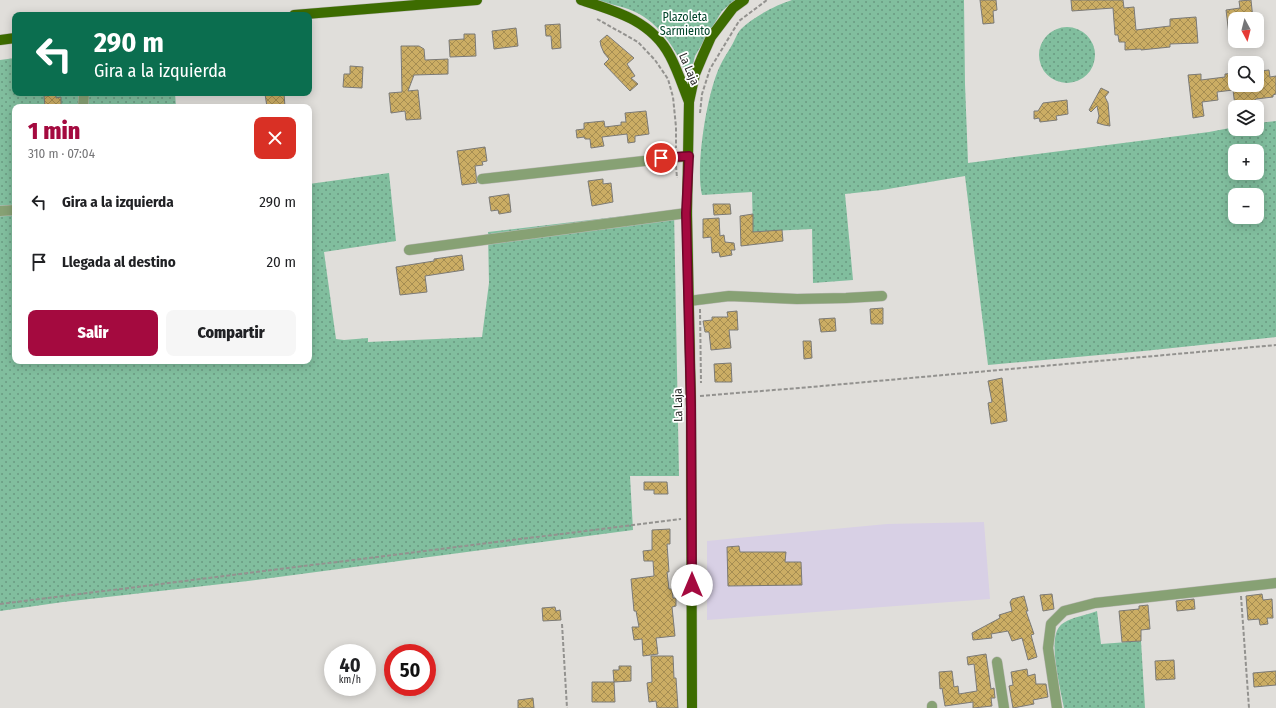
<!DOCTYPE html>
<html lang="es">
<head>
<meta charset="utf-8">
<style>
	:root { --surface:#fff; --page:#f6f6f6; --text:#202124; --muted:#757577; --accent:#a40a3f }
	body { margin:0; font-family:"Fira Sans Condensed",sans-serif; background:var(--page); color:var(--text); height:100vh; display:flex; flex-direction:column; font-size:15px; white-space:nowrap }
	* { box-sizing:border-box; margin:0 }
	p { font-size:13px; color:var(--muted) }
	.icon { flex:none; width:22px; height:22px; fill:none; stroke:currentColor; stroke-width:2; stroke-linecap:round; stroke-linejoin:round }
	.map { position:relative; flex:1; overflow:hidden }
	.side { position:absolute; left:12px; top:104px; width:300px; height:260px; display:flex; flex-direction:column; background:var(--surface); border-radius:8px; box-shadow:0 2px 10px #0003 }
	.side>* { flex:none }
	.top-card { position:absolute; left:12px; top:12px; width:300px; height:84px; border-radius:8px; box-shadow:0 2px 10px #0003; background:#0b6e4f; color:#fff; overflow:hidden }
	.needle { width:26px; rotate:173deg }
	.fabs { position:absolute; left:1228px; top:12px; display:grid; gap:8px }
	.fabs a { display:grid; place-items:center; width:36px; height:36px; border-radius:8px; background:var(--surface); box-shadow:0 2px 10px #0003; font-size:20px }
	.speed { position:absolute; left:324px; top:644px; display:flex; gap:8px; font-size:20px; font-weight:700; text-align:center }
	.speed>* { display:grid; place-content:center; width:52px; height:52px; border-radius:50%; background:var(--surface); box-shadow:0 2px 10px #0003; line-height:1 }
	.speed small { font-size:10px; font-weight:400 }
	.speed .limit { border:6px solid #d22; background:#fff; color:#111 }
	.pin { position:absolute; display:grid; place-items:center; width:34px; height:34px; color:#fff; margin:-17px; border:2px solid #fff; border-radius:50%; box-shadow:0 1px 4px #0007 }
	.me { position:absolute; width:44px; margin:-22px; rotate:0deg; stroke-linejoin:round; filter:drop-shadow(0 0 3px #0008) }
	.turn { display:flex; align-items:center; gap:14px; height:84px; padding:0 16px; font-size:18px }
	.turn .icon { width:52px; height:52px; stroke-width:2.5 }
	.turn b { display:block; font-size:28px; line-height:34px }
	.round { display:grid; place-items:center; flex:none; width:42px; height:42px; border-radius:8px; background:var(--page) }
	.overview { display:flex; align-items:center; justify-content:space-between; height:68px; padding:0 16px }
	h1 { font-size:24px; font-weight:800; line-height:30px; color:var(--accent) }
	.button { display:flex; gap:8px; margin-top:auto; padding:8px 16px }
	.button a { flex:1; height:46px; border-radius:8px; background:var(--accent); color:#fff; font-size:16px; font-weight:800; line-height:46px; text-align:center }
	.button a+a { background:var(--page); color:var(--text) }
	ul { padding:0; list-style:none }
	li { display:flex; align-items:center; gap:12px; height:60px; padding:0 16px }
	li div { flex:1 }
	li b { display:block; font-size:15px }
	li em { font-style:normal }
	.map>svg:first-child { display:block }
	.industrial { fill:#d8d0e5 }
	.grass { fill:url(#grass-dots); fill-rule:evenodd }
	.building { fill:url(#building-cross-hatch); stroke:#7b7a77 }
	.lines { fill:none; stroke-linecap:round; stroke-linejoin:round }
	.minor-casing { stroke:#bbb9b6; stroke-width:11 }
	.major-casing { stroke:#bbb9b6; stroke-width:11 }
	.path { stroke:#93928f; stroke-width:2; stroke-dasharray:4 2; stroke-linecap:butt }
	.minor { stroke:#87a174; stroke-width:10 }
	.major { stroke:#3d6c00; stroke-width:10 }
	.route-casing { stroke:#6b0629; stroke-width:10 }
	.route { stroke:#a40a3f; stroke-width:7 }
	.labels { text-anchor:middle; stroke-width:3.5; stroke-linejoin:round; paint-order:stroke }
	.park-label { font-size:12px; fill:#00442a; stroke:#fff }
	.street-label { font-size:12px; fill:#272625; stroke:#fff }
</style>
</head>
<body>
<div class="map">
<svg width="1276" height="708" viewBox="0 0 1276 708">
	<defs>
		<pattern id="grass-dots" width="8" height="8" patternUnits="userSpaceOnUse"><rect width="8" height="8" fill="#81be9e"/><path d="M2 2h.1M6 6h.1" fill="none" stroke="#6a9a81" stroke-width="1.8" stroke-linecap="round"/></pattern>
		<pattern id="building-cross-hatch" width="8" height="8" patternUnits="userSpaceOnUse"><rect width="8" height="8" fill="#cbad64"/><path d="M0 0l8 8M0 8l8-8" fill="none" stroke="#a58d52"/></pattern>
	</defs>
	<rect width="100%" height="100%" fill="#e0deda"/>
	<!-- industrial -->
	<path class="industrial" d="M984 522 990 599 707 620V541L887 524Z"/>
	<!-- grass -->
	<path class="grass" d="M597 0H735L722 11 695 56 688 83C683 57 659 21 633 11 622 6 609 4 597 0Z
		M792 0H964L965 84 968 163 1209 132 1235 127V129H1257V123L1276 121V337L1144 351 988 365 965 176 882 190 845 194 853 280 813 283 812 229 753 232 752 192 702 195C695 168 707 92 720 66 723 59 728 52 732 45 735 40 737 33 741 29 753 17 776 5 792 0ZM1235 151H1257V173H1235ZM1235 195H1257V217H1235Z
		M1039 55a28 28 0 1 1 56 0a28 28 0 1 1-56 0Z
		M15 58V93H175L176 107H15V361H309V184L389 173 396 241 324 252 336 339 344 340 368 338V342L482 337 489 283 488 232 674 210 679 476H630L633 530 248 581 63 602 0 611V60Z
		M1097 611 1101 644 1141 641 1145 708H1064C1061 691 1047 639 1060 626 1067 618 1087 615 1097 611Z"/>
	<!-- building -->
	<path class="building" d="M980 0H996L997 10 993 11 994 23 983 24Z
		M1071 0H1123L1124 8 1134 7 1136 30 1170 26V19L1196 17 1198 43 1170 44V47L1141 50V49L1125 50V42H1119L1118 35H1115L1113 8 1072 11Z
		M1251 0 1253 19H1235V43H1230L1226 10 1240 8 1239 1Z
		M560 24 561 48 552 49 551 36H546L545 25Z
		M516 28 518 46 494 49 492 31Z
		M464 34H475L476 56 450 57 449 40 464 39Z
		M607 35 634 58 627 64 635 76 631 78 638 84 630 91 604 64 609 59 604 53 601 46 600 41Z
		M401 46H419L424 49 425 60 448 59V74L414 75 408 91 418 90 421 119 406 120 405 111 391 113 389 93 402 92Z
		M350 66 363 67 362 88 343 87 344 74H350Z
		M1269 70 1270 77 1276 76V94L1273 95V97L1256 99 1249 104 1235 106 1233 90 1217 92 1218 100 1202 102 1204 116 1193 118 1188 75 1201 74V80L1225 77V74L1235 73V85H1259L1258 81H1261L1259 71Z
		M1101 88 1109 92 1105 97 1108 103 1110 126 1104 125 1097 123 1099 116 1097 106 1091 112 1089 110Z
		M275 93H284L285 107H267L265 94Z
		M56 95V98L61 97V107H45L44 96Z
		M1067 100 1068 114 1056 116 1057 120 1040 122 1039 118 1034 119V111H1038L1043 103Z
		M646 111 649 134 635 136V142L628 143 627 134 602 137 604 146 591 148 590 139H585L584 137 577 138 576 130 584 129V123L604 121 605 127 621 125V122H626L625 113Z
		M485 147 487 161 482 162 483 165 475 166 477 183 462 185 457 151Z
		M603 179V184L611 183 613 202 592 206 588 181Z
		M509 194 511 212 499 214 498 210 491 211 489 197Z
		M713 204H730L731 214 714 215Z
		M753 214V232L782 230 783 241 741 246 740 216Z
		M719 218 720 236 724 235 725 242 734 243 735 250H731L732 255 720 257 719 252 712 253 711 237 703 238V219Z
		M462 255 464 270 425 276 427 292 400 295 396 267 434 261V259Z
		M883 308V324H871L870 309Z
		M737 311 738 330H729L731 348 711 350 709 332H705L703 321 712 320V317H728L727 312Z
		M835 318 836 331 821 332 819 319Z
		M803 341H811L812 358 804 359Z
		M731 363 732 382H715L714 364Z
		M1002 378 1007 421 991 424 988 403 992 402 988 381Z
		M644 482H667L668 494H654V490H644Z
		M670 529V544H667L669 572H667L669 589H672L673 598H676V606L672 607 675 636 656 638 658 654 643 656 642 639 634 640 632 627H639L636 611H634L631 579 654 576 653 561H644L643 551 652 550V530Z
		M739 546 740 552H786L785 562H801L802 585 728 586 727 547Z
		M1052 594 1054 609 1043 611 1040 595Z
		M1262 594 1263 600 1272 599 1273 618H1267L1268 624 1260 625 1259 619 1248 620 1246 596Z
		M1024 596 1028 611H1026L1034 634 1031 635 1037 657 1028 660 1022 638 1012 641 1008 631 991 634 992 638 973 640 972 633 1000 618 999 615 1012 611 1010 602 1012 599Z
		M1194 599 1195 609 1177 611 1176 601Z
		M1148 605 1150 629 1141 630V641L1122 642 1119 611 1139 609V606Z
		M555 607 556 611 560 610 561 620 543 621 542 608Z
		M986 654 991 689 994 688 995 698H991L992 706 973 708V702L945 706 942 688 940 689 939 672 952 671 954 687 958 686 959 694 977 691 974 664 968 665 967 657Z
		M651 656H673L674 678H676L678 708H657L656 701 649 702 647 683 652 682Z
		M1174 660 1175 679 1156 680 1155 661Z
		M619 666H631V681L614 682 613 670H619Z
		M1027 669 1028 676 1035 674 1036 684H1046L1048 697 1033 700 1034 704 1013 708 1009 686 1013 685 1011 672Z
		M1276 671V685L1254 687 1253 673Z
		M592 682H614L615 702H592Z
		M533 698 534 708H518V700Z"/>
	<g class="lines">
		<!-- minor casing -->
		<g class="minor-casing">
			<path id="minor" d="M83 107 84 93
				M482 179 689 156
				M0 211 15 210
				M409 250 687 213
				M689 301 729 296 797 299 846 298 882 296
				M997 662 1004 708
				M932 706V708
				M1057 708 1048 648 1051 624 1064 611 1095 603 1276 583"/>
		</g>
		<!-- major casing -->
		<g class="major-casing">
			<path id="major" d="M581 0C616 11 652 21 670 56 678 71 683 87 689 102
				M294 15 477 0
				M0 40 15 38
				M692 708 691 407 687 213 689 102 695 74 703 55 711 37 733 8 744 0"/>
		</g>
		<!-- path -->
		<path class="path" d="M597 19 638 42 655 60 668 79 673 97 676 127V148
			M700 113 702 94 710 69 739 21 767 0
			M676 166 677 178
			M700 309 701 383
			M700 396 811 387 1276 345
			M1241 596 1249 708
			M0 604 681 519
			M562 624 567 708"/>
		<!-- minor -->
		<use href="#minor" class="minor"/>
		<!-- major -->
		<use href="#major" class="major"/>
	</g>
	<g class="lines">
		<!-- route casing -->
		<g class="route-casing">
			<path id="route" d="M661 158 689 156 686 213 691 407 692 585"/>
		</g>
		<!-- route -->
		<use href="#route" class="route"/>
	</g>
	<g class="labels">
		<!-- park labels -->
		<g class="park-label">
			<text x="685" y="21">Plazoleta<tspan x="685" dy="14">Sarmiento</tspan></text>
		</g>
		<!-- street labels -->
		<g class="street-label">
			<text transform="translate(689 69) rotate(67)" y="4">La Laja</text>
			<text transform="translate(678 405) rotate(-91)" y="4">La Laja</text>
		</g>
	</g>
</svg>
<div class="fabs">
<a><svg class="needle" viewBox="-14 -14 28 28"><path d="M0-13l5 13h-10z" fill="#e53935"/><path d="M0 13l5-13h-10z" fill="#757577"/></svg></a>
<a><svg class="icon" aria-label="search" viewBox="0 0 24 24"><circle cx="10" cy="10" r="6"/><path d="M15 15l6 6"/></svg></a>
<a><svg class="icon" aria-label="layers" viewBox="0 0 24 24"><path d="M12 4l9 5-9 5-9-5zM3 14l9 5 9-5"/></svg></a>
<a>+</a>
<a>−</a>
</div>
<div class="speed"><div>40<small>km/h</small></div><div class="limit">50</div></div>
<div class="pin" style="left:661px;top:158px;background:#d93025"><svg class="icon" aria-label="arrive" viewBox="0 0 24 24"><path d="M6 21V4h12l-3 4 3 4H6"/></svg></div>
<svg class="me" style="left:692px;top:585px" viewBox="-20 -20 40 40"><circle r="19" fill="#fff"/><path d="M0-13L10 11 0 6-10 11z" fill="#a40a3f"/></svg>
<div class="top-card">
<div class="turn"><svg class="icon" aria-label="left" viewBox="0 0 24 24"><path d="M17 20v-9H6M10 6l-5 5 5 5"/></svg><div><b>290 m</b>Gira a la izquierda</div></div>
</div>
<section class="side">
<div class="overview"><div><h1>1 min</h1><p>310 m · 07:04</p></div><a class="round" style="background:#d93025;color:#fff"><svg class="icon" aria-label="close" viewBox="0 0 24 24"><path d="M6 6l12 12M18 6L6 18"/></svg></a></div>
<ul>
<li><svg class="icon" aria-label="left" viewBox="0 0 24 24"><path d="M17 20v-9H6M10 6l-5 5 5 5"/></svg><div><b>Gira a la izquierda</b></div><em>290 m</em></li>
<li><svg class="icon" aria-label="arrive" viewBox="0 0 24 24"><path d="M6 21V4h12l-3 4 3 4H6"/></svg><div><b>Llegada al destino</b></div><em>20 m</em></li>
</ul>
<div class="button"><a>Salir</a><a>Compartir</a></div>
</section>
</div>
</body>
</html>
